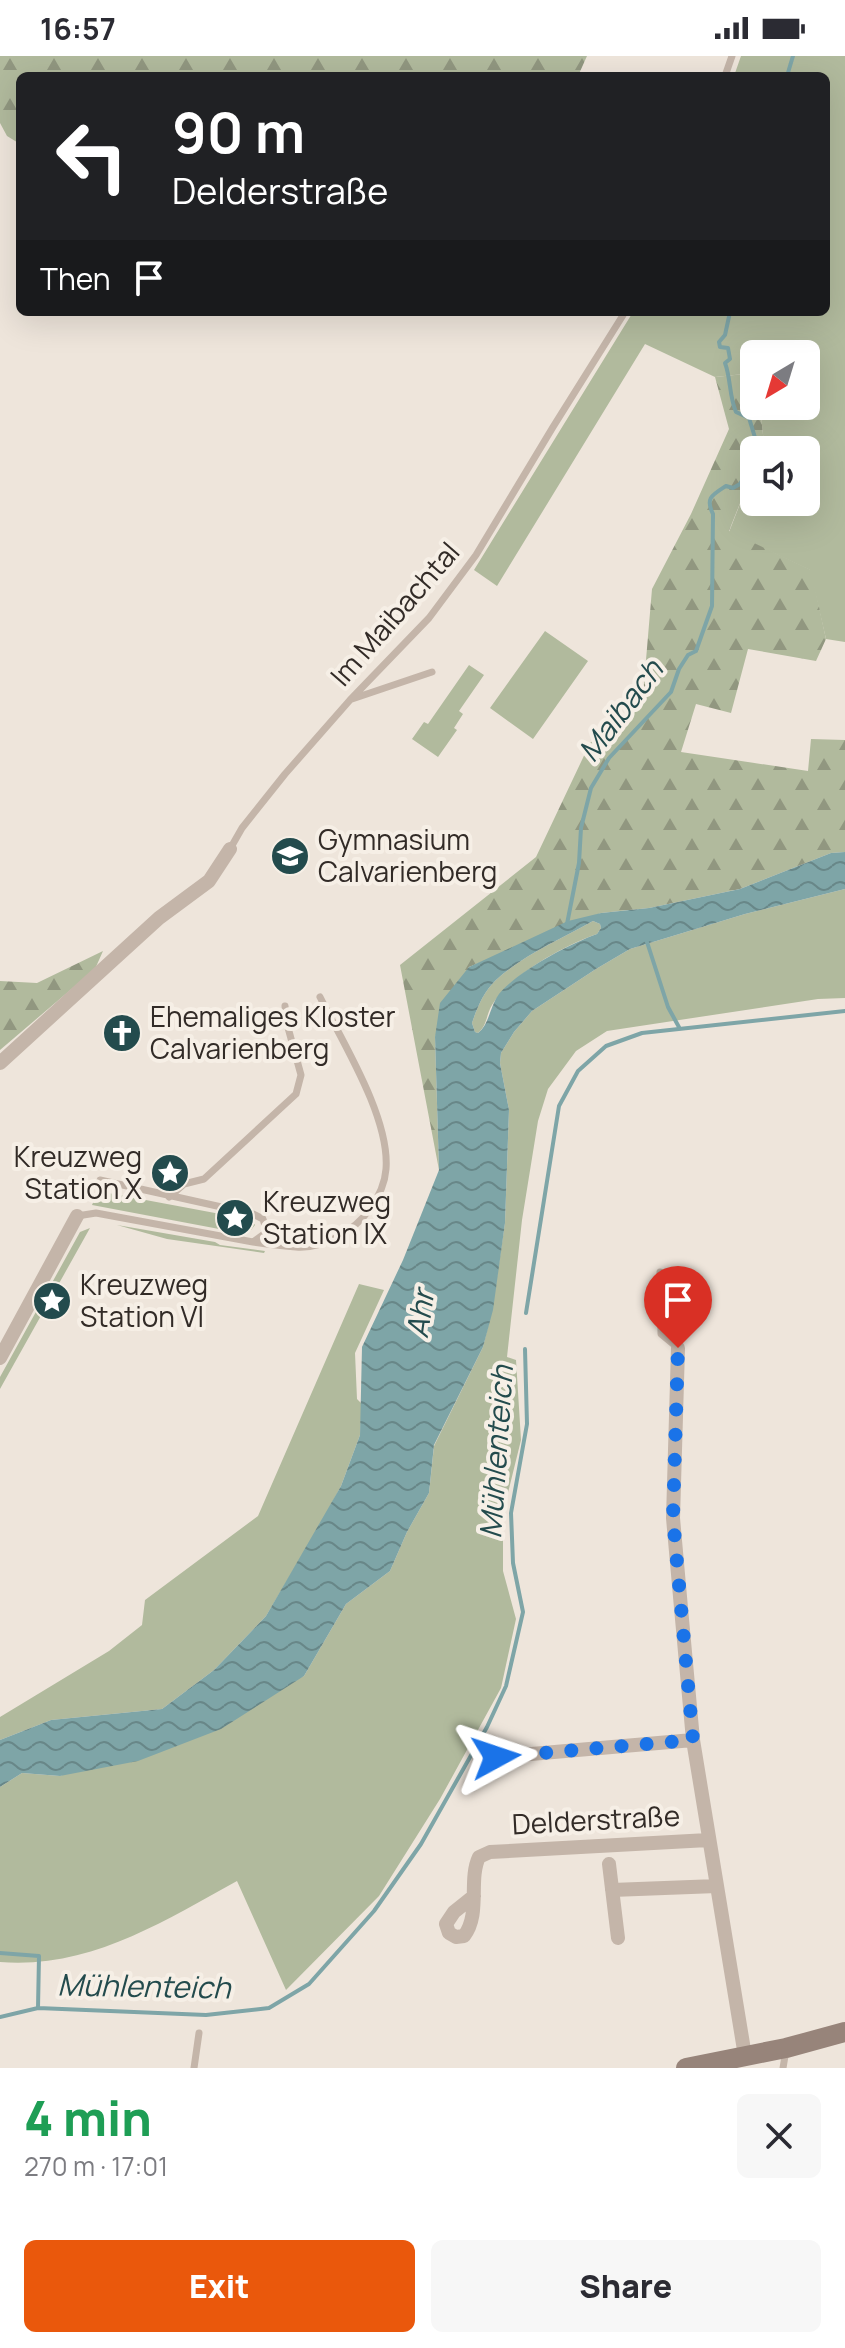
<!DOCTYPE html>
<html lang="en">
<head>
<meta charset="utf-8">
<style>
	:root { --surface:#fff; --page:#f7f7f7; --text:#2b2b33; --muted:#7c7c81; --accent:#ea580c }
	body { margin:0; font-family:Manrope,sans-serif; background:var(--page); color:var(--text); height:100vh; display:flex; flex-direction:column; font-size:30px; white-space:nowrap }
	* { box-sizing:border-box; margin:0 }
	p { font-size:26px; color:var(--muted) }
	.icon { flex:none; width:44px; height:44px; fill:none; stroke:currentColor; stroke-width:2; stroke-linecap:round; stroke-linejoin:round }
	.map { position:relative; height:2012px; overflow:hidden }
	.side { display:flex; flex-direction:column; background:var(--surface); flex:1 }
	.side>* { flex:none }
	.hud { position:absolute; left:16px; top:16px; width:814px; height:244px; border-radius:12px; box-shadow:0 8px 32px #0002; background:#202124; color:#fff; overflow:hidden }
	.needle { width:52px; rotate:218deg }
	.controls { position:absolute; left:740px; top:284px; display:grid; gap:16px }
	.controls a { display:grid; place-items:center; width:80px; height:80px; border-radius:12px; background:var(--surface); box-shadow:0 8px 32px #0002; font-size:40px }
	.pin { position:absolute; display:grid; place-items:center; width:68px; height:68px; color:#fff; margin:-82px -34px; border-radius:50% 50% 50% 0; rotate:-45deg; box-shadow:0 0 8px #0007 }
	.pin .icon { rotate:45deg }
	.me { position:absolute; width:88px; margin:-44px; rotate:85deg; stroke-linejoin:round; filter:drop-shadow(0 0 6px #0008) }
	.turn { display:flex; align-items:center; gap:28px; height:168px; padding:0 24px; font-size:36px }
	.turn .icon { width:104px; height:104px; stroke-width:2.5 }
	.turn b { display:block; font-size:56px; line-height:68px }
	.then { display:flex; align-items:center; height:76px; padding:0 24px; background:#0003; gap:16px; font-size:30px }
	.round { display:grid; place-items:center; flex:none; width:84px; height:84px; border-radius:12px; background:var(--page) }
	.head { display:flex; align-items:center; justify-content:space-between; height:136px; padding:0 24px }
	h1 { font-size:48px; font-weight:800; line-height:60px; color:#1e9e55 }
	.primary-button { display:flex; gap:16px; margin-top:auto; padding:16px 24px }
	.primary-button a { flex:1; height:92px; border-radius:12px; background:var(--accent); color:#fff; font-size:32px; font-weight:800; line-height:92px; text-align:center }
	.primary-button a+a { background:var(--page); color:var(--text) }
	.status { display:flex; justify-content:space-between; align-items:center; height:56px; padding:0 40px; background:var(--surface); direction:ltr }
	.status svg { height:22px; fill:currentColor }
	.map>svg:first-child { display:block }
	.green { fill:#b1ba9d }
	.forest { fill:url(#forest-firs) }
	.water { fill:url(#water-waves); fill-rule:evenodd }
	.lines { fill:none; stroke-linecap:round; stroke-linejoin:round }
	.stream { stroke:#7ea5a7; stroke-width:4 }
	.lane { stroke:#c4b5a9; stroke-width:7 }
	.street { stroke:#c4b5a9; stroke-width:14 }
	.secondary { stroke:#97847a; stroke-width:20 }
	.route { stroke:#1a73e8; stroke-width:14; stroke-dasharray:0 25.2 }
	.labels { text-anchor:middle; stroke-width:8; stroke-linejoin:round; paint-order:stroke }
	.street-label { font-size:28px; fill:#322b27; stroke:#f6efe6 }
	.poi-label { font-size:28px; fill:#322b27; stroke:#f6efe6; text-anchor:start }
	.water-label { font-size:30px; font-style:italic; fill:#234b4d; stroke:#f6efe6 }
</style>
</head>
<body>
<div class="status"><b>16:57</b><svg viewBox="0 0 49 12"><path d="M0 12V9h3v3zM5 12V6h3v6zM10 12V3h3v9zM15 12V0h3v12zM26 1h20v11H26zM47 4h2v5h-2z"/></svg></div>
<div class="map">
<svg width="845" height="2012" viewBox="0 0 845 2012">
	<defs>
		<pattern id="forest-firs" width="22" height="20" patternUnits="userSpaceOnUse" patternTransform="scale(2)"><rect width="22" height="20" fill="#b1ba9d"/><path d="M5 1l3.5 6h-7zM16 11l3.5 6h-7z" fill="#919780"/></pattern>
		<pattern id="water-waves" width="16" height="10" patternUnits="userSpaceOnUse" patternTransform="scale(2)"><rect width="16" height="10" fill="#7ea5a7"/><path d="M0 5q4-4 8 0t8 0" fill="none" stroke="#688788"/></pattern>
	</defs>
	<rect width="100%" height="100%" fill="#eee5db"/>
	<!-- green -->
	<path class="green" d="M741 0H845V586L826 583 810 514 729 476 754 412V446H806V394H761L764 388 760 350H806V298H754V317L715 321 645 288 497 530 474 514 633 256H826V20H734Z
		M545 575 588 605 533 683 490 652Z
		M469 609 484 619 459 655 463 658 454 672 457 674 438 701 412 683 424 666 428 668Z
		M845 833V942L818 943 607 975 576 995 548 1033 538 1065 522 1164 507 1301 516 1304 521 1384 503 1457V1515L516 1563 501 1632 440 1743 379 1840 286 1934 237 1825C162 1866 90 1913 0 1906V1731L22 1717 60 1720 304 1620 346 1548 390 1515 407 1476 429 1437 434 1390 483 1291 492 1254 505 1167 509 1054 500 1007 501 997 514 976 532 955 596 913 630 893 745 858Z
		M593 865 600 868 601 872 597 878C565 889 510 919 492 949 486 959 487 970 478 977L475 976 472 967C477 952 484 935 496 924 523 899 561 883 593 865Z
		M103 1136 231 1160 234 1163 251 1164 255 1169 251 1174 235 1176 92 1149 96 1140Z
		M117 1169 215 1186 220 1189 265 1195 264 1197 167 1183Z
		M90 1172 0 1333V1321L80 1176Z
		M359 1228 384 1234 355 1297 357 1343 362 1348 360 1379 341 1430 320 1469 266 1560 214 1614 162 1653 51 1664 0 1684V1661L109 1595 142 1569 145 1544 258 1460Z"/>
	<!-- forest -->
	<path class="forest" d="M0 0H587L578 20H20V88L7 80 0 67Z
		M754 317V350H760L764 388 761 394H754V412L729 475 811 514 826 583 816 605 748 593 731 657 696 648 681 696 808 715 811 683 845 684V796L831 797 740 833 649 852 601 857 469 911 435 981 439 1114 400 909 536 801 590 687 642 651 652 533 691 458 729 373 715 321Z
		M103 895 95 913 0 994V925L37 927Z"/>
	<!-- water -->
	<path class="water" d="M845 796V833L745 858 630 893 596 913 532 955 514 976 501 997 500 1007 509 1054 505 1167 493 1254 483 1291 434 1389 429 1437 407 1476 390 1515 346 1548 304 1620 221 1673 138 1705 60 1720 22 1717 0 1731V1684L51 1664 162 1653 214 1614 266 1560 341 1430 360 1379 362 1291 403 1204 439 1114 435 981 440 947 469 911 568 865 601 857 649 852 740 833 831 797ZM593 865 600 868 601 872 597 878C569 888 518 915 499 938 490 950 489 969 478 977L475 976 472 967C477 952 484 935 496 924 523 899 561 883 593 865Z"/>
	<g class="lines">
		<!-- stream -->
		<path class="stream" d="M787 20 793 0
			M730 256 725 279 719 286 720 291 728 292 730 303 725 307C731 323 729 340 736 356L749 362 757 388 756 394
			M567 868 579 807 581 772 591 732 609 702 671 636 679 613 688 599 696 595 712 550 713 458C705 442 712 439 726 430L733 432 740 428 754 404
			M647 886 668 951 680 973
			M526 1257 559 1050 578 1015 606 990 642 977 845 955
			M0 1897 39 1900 38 1952
			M0 1961 38 1952 206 1959 269 1952 309 1928 374 1855 421 1788 487 1671 506 1630 523 1556 513 1507 511 1457 527 1368 525 1293"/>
		<!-- lane -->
		<path class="lane" d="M725 20 732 0
			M352 643 432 616
			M230 793 242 772 285 718 350 644 429 562 476 499 553 371 625 256
			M169 1141 184 1128 204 1123 296 1038 301 1019 287 968 285 950
			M77 1160 96 1157 253 1186 264 1178 266 1173 263 1163 253 1158 100 1124
			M253 1186C267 1188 282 1190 296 1191 324 1193 354 1175 370 1153 378 1142 385 1127 386 1113 390 1062 343 987 320 941
			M660 1216 661 1278 678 1292
			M194 2012 199 1977
			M783 2012 786 1994"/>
		<!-- street -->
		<path class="street" d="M0 1007 159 862 209 825 230 793
			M678 1292 673 1462 682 1563 693 1684 745 2000
			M0 1302 77 1160
			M496 1701 693 1684
			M609 1808 618 1882
			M612 1834 717 1830
			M474 1840 454 1856 446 1868 449 1877 456 1881 464 1880C481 1858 468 1824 479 1801L490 1796 708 1784"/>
		<!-- secondary -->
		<path class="secondary" d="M686 2012 786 1992 845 1976"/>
	</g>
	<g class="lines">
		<!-- route -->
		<path class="route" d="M496 1701 693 1684 673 1462 678 1292"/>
	</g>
	<!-- icons -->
	<defs>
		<g id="school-disc" transform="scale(2)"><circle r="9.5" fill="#234b4d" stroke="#f6efe6"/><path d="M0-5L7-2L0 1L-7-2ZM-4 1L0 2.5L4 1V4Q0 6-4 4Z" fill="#fff"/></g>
		<g id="church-disc" transform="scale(2)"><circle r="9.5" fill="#234b4d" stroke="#f6efe6"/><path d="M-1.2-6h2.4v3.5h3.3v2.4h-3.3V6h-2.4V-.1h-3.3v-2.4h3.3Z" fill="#fff"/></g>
		<g id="sight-disc" transform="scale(2)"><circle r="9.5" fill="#234b4d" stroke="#f6efe6"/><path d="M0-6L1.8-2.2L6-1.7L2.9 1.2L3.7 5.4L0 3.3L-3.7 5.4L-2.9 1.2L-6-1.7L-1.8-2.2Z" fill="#fff"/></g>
	</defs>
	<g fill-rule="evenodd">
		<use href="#school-disc" x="290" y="800"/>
		<use href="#church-disc" x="122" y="977"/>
		<use href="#sight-disc" x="170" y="1117"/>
		<use href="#sight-disc" x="235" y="1162"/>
		<use href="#sight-disc" x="52" y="1245"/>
	</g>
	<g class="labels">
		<!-- street labels -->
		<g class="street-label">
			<text transform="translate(395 558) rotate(-49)" y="10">Im Maibachtal</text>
			<text transform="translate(596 1764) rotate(-3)" y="10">Delderstraße</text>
		</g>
		<!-- poi labels -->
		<g class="poi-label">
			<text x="318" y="794">Gymnasium<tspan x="318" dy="32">Calvarienberg</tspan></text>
			<text x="150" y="971">Ehemaliges Kloster<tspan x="150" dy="32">Calvarienberg</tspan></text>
			<text x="142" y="1111" text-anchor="end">Kreuzweg<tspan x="142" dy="32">Station X</tspan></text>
			<text x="263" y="1156">Kreuzweg<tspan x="263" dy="32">Station IX</tspan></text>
			<text x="80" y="1239">Kreuzweg<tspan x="80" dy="32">Station VI</tspan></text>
		</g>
		<!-- water labels -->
		<g class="water-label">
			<text transform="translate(621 655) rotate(-53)" y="10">Maibach</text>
			<text transform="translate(421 1258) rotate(-82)" y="10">Ahr</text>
			<text transform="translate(497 1396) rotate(-86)" y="10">Mühlenteich</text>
			<text transform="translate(144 1931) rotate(1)" y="10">Mühlenteich</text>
		</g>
	</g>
</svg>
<div class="controls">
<a><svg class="needle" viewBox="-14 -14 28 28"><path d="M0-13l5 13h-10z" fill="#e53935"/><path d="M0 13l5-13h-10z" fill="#7c7c81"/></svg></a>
<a><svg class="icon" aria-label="sound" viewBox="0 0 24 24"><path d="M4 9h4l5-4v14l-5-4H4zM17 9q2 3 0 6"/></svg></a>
</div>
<div class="pin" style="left:678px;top:1292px;background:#d93025"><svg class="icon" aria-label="arrive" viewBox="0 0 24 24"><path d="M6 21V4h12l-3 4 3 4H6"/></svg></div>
<svg class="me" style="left:496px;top:1701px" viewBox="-20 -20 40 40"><path d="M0-17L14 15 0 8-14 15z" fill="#1a73e8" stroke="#fff" stroke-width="4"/></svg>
<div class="hud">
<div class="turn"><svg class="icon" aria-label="left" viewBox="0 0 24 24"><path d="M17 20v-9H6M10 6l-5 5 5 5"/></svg><div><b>90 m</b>Delderstraße</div></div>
<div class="then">Then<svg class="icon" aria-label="arrive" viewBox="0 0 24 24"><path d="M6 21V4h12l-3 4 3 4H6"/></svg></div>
</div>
</div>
<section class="side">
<div class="head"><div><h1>4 min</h1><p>270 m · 17:01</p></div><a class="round"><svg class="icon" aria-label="close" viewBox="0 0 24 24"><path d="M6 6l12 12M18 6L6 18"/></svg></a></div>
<div class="primary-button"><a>Exit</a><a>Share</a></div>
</section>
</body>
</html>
